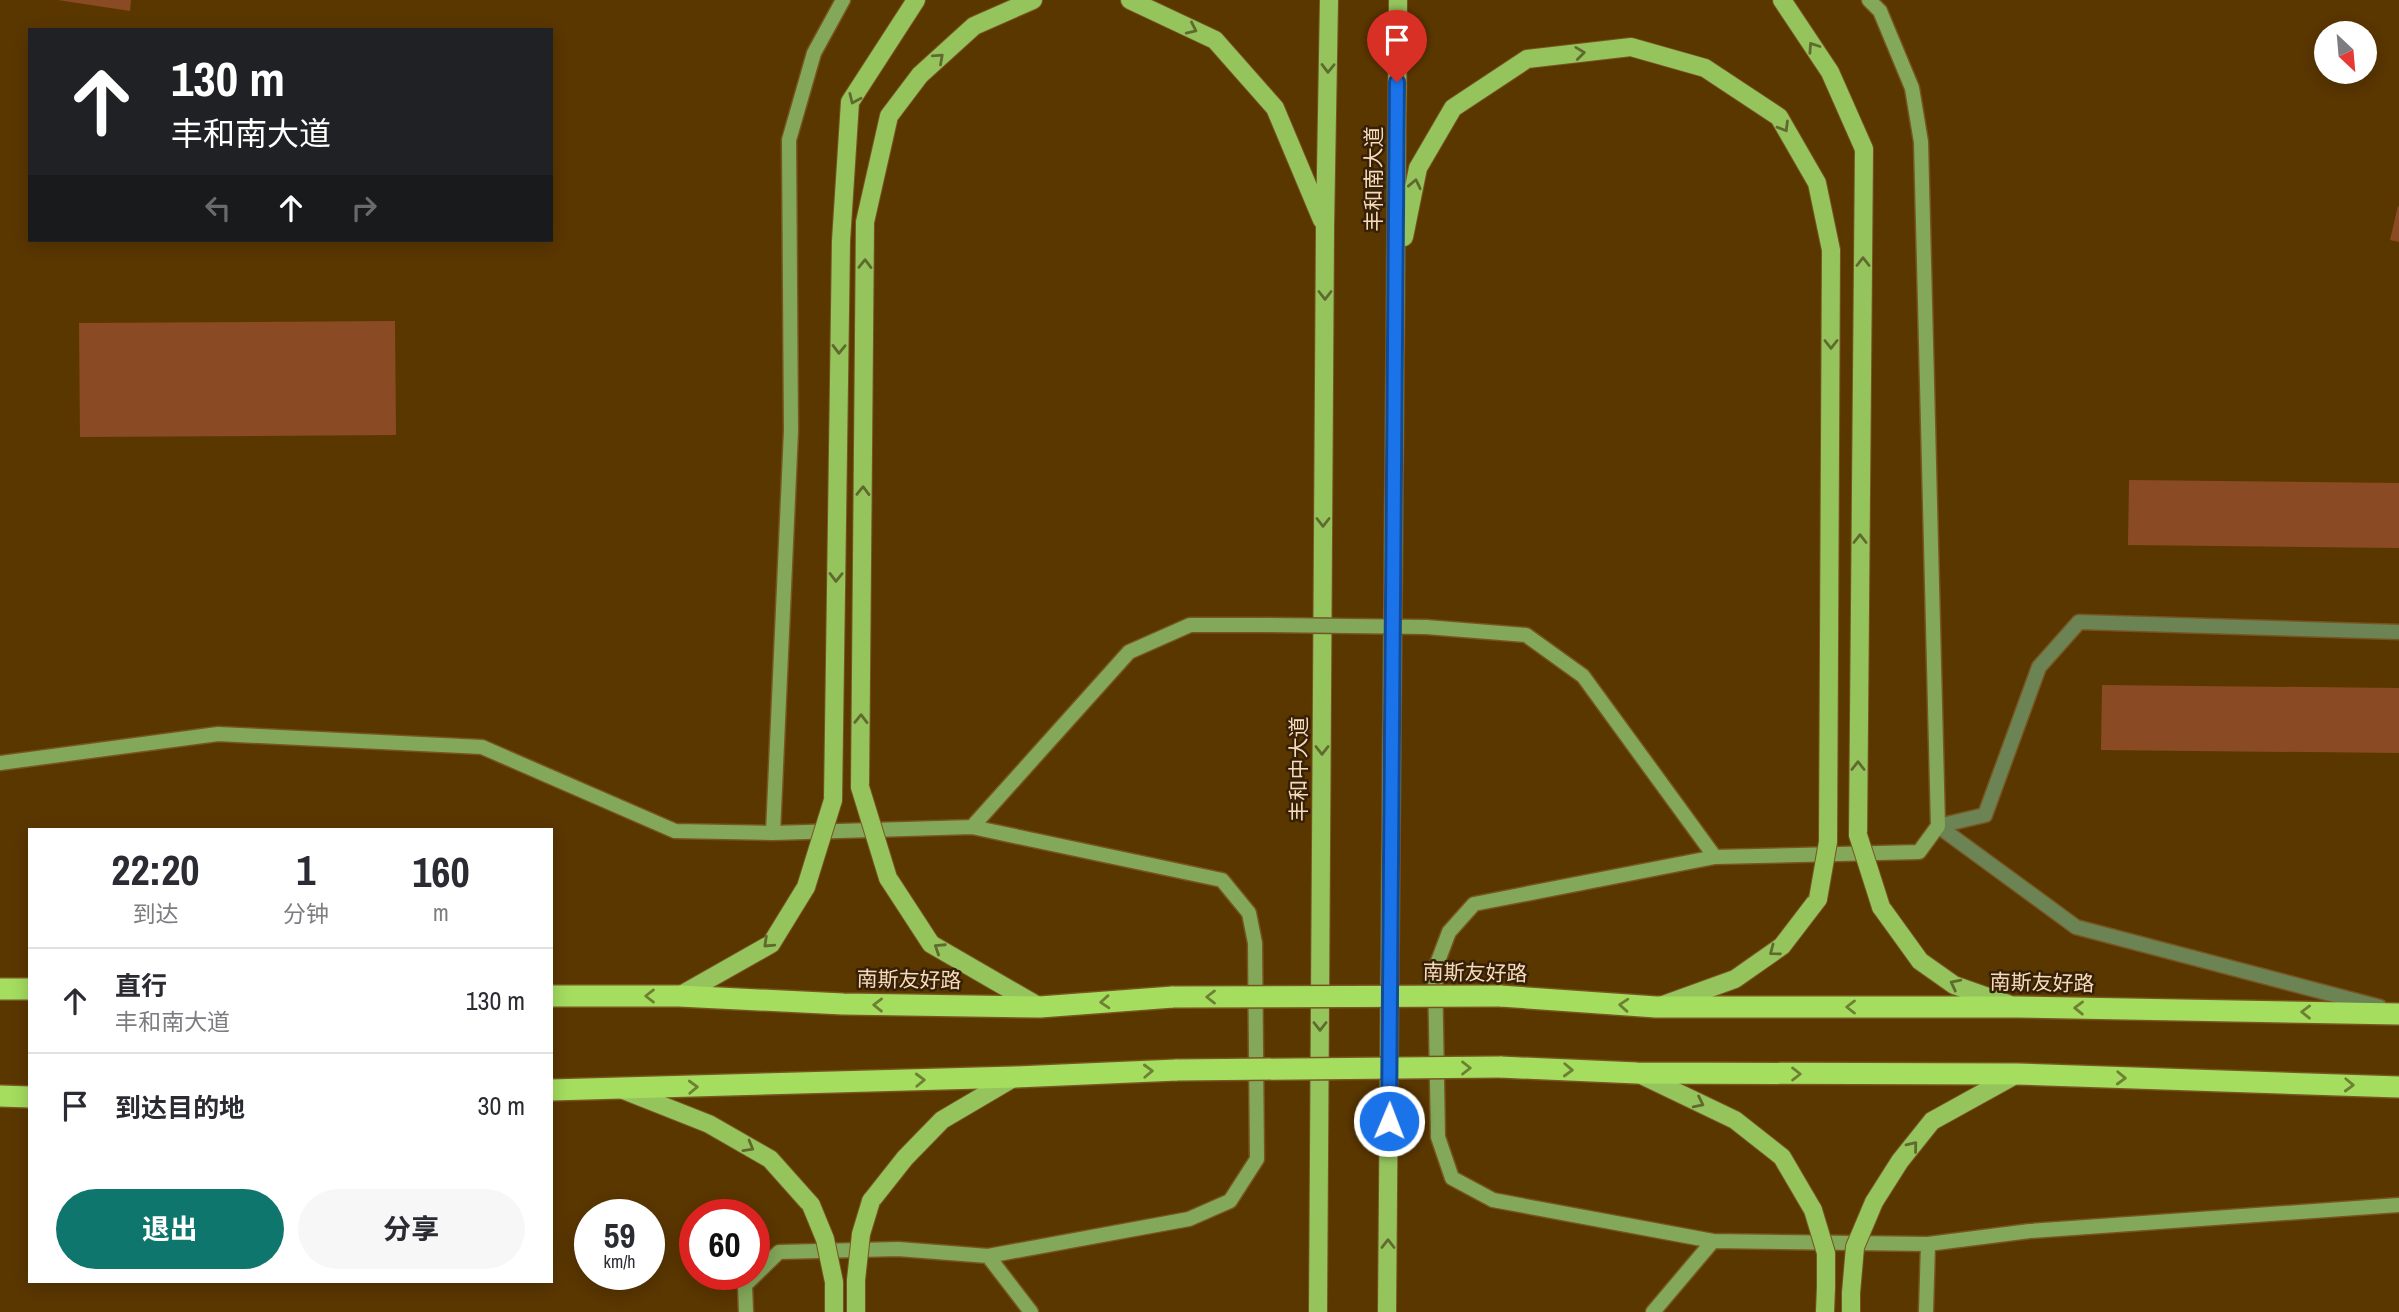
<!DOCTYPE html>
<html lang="zh">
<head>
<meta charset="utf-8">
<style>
	:root { --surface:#fff; --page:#f7f7f7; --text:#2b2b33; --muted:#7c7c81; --line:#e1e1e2; --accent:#0f766e }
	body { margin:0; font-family:"Archivo Narrow","Noto Sans SC",sans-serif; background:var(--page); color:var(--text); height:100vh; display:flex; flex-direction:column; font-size:26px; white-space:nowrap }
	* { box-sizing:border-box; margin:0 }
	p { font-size:23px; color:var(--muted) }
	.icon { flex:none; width:38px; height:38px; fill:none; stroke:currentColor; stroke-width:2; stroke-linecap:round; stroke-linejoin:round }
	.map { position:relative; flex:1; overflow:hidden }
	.details { position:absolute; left:28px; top:828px; width:525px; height:455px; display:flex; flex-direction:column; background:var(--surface); border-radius:0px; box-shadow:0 4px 18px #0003 }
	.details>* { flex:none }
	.top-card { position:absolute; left:28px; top:28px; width:525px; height:214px; border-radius:0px; box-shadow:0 4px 18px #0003; background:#202124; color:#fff; overflow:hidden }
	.needle { width:46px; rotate:154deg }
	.tools { position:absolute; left:2314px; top:21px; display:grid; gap:14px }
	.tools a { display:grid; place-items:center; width:63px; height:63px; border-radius:50%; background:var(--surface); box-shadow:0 4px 18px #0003; font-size:35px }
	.speed { position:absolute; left:574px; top:1199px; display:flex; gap:14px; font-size:35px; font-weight:700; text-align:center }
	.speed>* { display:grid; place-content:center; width:91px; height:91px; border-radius:50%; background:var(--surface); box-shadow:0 4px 18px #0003; line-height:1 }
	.speed small { font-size:18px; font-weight:400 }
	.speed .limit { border:10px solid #d22; background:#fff; color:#111 }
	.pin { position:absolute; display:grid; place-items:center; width:60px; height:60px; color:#fff; margin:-72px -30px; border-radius:50% 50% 50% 0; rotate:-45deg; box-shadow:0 0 7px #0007 }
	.pin .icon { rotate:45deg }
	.me { position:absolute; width:77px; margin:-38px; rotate:1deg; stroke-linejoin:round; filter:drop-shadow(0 0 5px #0008) }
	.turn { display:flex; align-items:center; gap:24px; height:147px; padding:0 28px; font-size:32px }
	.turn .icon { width:91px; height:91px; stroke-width:2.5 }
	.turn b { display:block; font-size:49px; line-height:60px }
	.lanes { display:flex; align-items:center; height:66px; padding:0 28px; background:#0003; justify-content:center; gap:35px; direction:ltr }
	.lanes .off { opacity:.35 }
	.eta { display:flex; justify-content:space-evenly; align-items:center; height:119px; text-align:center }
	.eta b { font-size:42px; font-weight:700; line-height:49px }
	.cta { display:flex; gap:14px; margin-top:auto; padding:14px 28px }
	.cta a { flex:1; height:80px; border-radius:42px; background:var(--accent); color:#fff; font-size:28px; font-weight:700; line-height:80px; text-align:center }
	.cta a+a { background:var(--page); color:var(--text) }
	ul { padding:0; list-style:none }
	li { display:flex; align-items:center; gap:21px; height:105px; padding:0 28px; border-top:2px solid var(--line) }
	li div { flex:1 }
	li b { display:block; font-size:26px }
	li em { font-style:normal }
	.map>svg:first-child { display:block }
	.building { fill:#8a4b24 }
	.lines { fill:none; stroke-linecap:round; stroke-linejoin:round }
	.lane-casing { stroke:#752; stroke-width:17 }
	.street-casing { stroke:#752; stroke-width:17 }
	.secondary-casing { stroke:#752; stroke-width:17 }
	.primary-casing { stroke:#752; stroke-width:20 }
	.highway-casing { stroke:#752; stroke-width:24 }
	.lane { stroke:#6c8353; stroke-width:14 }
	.street { stroke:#6c8353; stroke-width:14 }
	.secondary { stroke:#83a85a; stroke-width:14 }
	.primary { stroke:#95c45d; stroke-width:18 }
	.highway { stroke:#a5de5f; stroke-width:21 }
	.secondary-bridge-casing { stroke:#752; stroke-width:17; stroke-linecap:butt }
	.primary-bridge-casing { stroke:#752; stroke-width:20; stroke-linecap:butt }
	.highway-bridge-casing { stroke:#752; stroke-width:24; stroke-linecap:butt }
	.secondary-bridge { stroke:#83a85a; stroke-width:14 }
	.primary-bridge { stroke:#95c45d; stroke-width:18 }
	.highway-bridge { stroke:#a5de5f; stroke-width:21 }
	.oneway { stroke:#616a2e }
	.oneway2 { stroke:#6e8033 }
	.route-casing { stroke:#114b97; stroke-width:18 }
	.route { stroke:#1a73e8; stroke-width:12 }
	.labels { text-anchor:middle; stroke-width:5; stroke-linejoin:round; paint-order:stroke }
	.street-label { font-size:21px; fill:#f7dbbd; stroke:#362107 }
</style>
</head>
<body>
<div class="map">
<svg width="2399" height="1312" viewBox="0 0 2399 1312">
	<rect width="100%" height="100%" fill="#5b3700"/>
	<!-- building -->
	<path class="building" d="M58 0H131L130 11Z
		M2398 206H2399V242L2390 240Z
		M395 321 396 435 80 437 79 323Z
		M2129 480 2399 483V548L2128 545Z
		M2102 685 2399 688V753L2101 750Z"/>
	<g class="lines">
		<!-- lane casing -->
		<g class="lane-casing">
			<path id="lane" d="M1938 826 1985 815 2039 667 2079 622 2399 632"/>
		</g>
		<!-- street casing -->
		<g class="street-casing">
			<path id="street" d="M1938 826 2076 927 2380 1007"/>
		</g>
		<!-- secondary casing -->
		<g class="secondary-casing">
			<path id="secondary" d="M1426 627 1526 635 1583 676 1715 857
				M0 763 218 734 482 747 675 831 773 833 972 827 1222 880 1249 913 1255 943 1257 1159 1230 1201 1189 1219 988 1256
				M972 827 1129 652 1190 625H1268
				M773 833 791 431 789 140 814 53 843 0
				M1713 1241 1493 1200 1452 1178 1438 1137 1435 969 1449 932 1474 904 1715 857 1919 852 1938 826 1921 142 1912 88 1880 11 1869 0
				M746 1312 745 1285 779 1252 898 1249 988 1256 1031 1312
				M1653 1312 1713 1241 1928 1244 2030 1231 2399 1205
				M1926 1312 1928 1244"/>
		</g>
		<!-- primary casing -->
		<g class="primary-casing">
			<path id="primary" d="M1130 0 1215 40 1275 108 1322 220
				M1782 0 1830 72 1864 149 1858 835
				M1404 237 1418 168 1453 108 1527 59 1631 47 1705 68 1779 117 1817 183 1831 250 1828 842
				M860 787 865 222 889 116 920 75 974 26 1033 0
				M833 800 841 241 850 102 916 0
				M888 878 931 944 1040 1007
				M1881 907 1920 961 1954 985 2008 1004
				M679 996 771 944 806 887
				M1663 1005 1735 979 1782 946 1818 899
				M1637 1073 1735 1120 1782 1157 1813 1210
				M623 1090 709 1124 770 1159 811 1205
				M871 1201 905 1158 942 1120 1015 1077
				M1874 1202 1900 1161 1932 1121 2017 1074
				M856 1280V1312
				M834 1282V1312
				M1318 1312 1325 227 1329 0
				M1387 1312 1398 0
				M1825 1312 1826 1287
				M1851 1312V1293"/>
		</g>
		<!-- highway casing -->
		<g class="highway-casing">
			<path id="highway" d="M0 989H30
				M551 996H679L843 1004 1040 1007 1173 997
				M1500 996 1656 1007H2018L2399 1014
				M1500 1067 1637 1073 2017 1074 2399 1087
				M551 1090 1015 1077 1177 1070
				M0 1096 30 1097"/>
		</g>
		<!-- lane -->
		<use href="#lane" class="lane"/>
		<!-- street -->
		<use href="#street" class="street"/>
		<!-- secondary -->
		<use href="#secondary" class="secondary"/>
		<!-- primary -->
		<use href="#primary" class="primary"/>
		<!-- highway -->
		<use href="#highway" class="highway"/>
		<!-- secondary-bridge casing -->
		<g class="secondary-bridge-casing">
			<path id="secondary-bridge" d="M1268 625 1426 627"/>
		</g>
		<!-- primary-bridge casing -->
		<g class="primary-bridge-casing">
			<path id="primary-bridge" d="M860 787 888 878
				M1858 835 1881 907
				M806 887 833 800
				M1818 899 1828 842
				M811 1205 825 1239 834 1282
				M1813 1210 1826 1253V1287
				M856 1280 861 1234 871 1201
				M1851 1293 1855 1247 1874 1202"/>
		</g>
		<!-- highway-bridge casing -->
		<g class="highway-bridge-casing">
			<path id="highway-bridge" d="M1173 997 1500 996
				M1177 1070 1500 1067"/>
		</g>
		<!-- secondary-bridge -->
		<use href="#secondary-bridge" class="secondary-bridge"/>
		<!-- primary-bridge -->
		<use href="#primary-bridge" class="primary-bridge"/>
		<!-- highway-bridge -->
		<use href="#highway-bridge" class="highway-bridge"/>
	</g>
	<!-- one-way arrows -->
	<defs><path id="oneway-chevron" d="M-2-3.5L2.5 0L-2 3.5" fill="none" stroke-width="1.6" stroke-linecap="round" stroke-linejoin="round" transform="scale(1.75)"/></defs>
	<g class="oneway">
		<use href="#oneway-chevron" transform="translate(1192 29) rotate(25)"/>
		<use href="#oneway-chevron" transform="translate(1813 47) rotate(-124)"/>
		<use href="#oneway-chevron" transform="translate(1580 53) rotate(-7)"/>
		<use href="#oneway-chevron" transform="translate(939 58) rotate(-42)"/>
		<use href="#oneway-chevron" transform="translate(1328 68) rotate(91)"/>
		<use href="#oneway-chevron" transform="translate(854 99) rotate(114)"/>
		<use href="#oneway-chevron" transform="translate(1784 127) rotate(59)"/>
		<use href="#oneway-chevron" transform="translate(1415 184) rotate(-78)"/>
		<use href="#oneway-chevron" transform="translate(1863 262) rotate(-90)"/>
		<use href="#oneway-chevron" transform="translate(865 264) rotate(-89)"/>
		<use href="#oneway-chevron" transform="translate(1325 295) rotate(90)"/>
		<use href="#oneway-chevron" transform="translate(1831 344) rotate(90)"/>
		<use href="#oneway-chevron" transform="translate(839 349) rotate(91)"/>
		<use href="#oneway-chevron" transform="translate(863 491) rotate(-89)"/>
		<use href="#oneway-chevron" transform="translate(1323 522) rotate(90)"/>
		<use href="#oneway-chevron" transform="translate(1860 539) rotate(-90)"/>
		<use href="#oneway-chevron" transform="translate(836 577) rotate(91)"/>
		<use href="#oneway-chevron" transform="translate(861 719) rotate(-89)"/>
		<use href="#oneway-chevron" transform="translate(1322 750) rotate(90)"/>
		<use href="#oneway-chevron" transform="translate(1858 766) rotate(-90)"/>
		<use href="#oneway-chevron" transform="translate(768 943) rotate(137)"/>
		<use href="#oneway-chevron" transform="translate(939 948) rotate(-147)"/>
		<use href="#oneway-chevron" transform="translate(1774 951) rotate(143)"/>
		<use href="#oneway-chevron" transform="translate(1955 984) rotate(-153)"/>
		<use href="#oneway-chevron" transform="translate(1320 1026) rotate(90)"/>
		<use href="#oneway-chevron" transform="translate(1699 1103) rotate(26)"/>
		<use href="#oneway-chevron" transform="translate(1913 1146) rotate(-51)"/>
		<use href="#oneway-chevron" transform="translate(749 1147) rotate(30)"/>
		<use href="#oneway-chevron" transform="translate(1388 1244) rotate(-90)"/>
	</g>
	<g class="oneway2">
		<use href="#oneway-chevron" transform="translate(650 996) rotate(-180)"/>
		<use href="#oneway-chevron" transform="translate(1211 997) rotate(180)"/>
		<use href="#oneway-chevron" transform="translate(1105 1002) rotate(176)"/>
		<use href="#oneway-chevron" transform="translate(878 1005) rotate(-179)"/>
		<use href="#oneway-chevron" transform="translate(1624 1005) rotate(-176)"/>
		<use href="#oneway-chevron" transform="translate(1851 1007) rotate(180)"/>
		<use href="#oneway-chevron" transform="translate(2079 1008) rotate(-179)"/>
		<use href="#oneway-chevron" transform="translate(2306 1012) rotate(-179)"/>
		<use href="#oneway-chevron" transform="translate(1466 1068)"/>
		<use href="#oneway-chevron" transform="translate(1568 1070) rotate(2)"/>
		<use href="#oneway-chevron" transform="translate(1148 1071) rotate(-2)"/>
		<use href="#oneway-chevron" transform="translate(1796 1074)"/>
		<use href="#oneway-chevron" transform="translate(2121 1078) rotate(2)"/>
		<use href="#oneway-chevron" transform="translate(920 1080) rotate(-2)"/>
		<use href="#oneway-chevron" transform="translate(2349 1085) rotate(2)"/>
		<use href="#oneway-chevron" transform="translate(693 1087) rotate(-2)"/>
	</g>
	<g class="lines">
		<!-- route casing -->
		<g class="route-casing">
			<path id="route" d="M1389 1121 1397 82"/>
		</g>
		<!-- route -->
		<use href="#route" class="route"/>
	</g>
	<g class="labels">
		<!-- street labels -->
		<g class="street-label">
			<text transform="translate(1374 179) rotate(-90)" y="7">丰和南大道</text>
			<text transform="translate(1299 769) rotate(-90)" y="7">丰和中大道</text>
			<text transform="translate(1475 973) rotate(1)" y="7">南斯友好路</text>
			<text transform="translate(909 980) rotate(1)" y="7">南斯友好路</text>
			<text transform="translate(2042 983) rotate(1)" y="7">南斯友好路</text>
		</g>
	</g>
</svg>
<div class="tools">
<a><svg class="needle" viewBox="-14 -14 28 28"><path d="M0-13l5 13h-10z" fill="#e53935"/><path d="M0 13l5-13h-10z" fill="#7c7c81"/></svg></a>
</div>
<div class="speed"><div>59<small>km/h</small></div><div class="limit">60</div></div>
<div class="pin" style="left:1397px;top:82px;background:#d93025"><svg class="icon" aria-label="arrive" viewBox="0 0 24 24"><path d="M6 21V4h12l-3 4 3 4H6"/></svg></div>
<svg class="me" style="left:1389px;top:1121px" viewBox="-20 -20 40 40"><circle r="17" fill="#1a73e8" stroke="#fff" stroke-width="3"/><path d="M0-11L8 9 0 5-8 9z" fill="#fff"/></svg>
<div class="top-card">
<div class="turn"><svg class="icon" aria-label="ahead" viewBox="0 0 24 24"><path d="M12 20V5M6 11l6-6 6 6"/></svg><div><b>130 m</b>丰和南大道</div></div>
<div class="lanes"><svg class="icon off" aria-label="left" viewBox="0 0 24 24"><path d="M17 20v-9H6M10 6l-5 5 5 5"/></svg><svg class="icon" aria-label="ahead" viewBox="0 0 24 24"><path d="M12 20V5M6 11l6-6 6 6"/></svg><svg class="icon off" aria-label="right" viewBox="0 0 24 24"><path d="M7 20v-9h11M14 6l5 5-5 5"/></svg></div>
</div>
<section class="details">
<div class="eta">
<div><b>22:20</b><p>到达</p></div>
<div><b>1</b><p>分钟</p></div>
<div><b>160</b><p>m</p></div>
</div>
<ul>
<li><svg class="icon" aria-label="ahead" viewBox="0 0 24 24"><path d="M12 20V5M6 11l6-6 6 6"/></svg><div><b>直行</b><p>丰和南大道</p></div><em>130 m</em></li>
<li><svg class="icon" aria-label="arrive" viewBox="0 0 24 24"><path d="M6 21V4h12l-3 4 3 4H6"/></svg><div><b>到达目的地</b></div><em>30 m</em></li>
</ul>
<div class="cta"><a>退出</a><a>分享</a></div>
</section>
</div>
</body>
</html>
